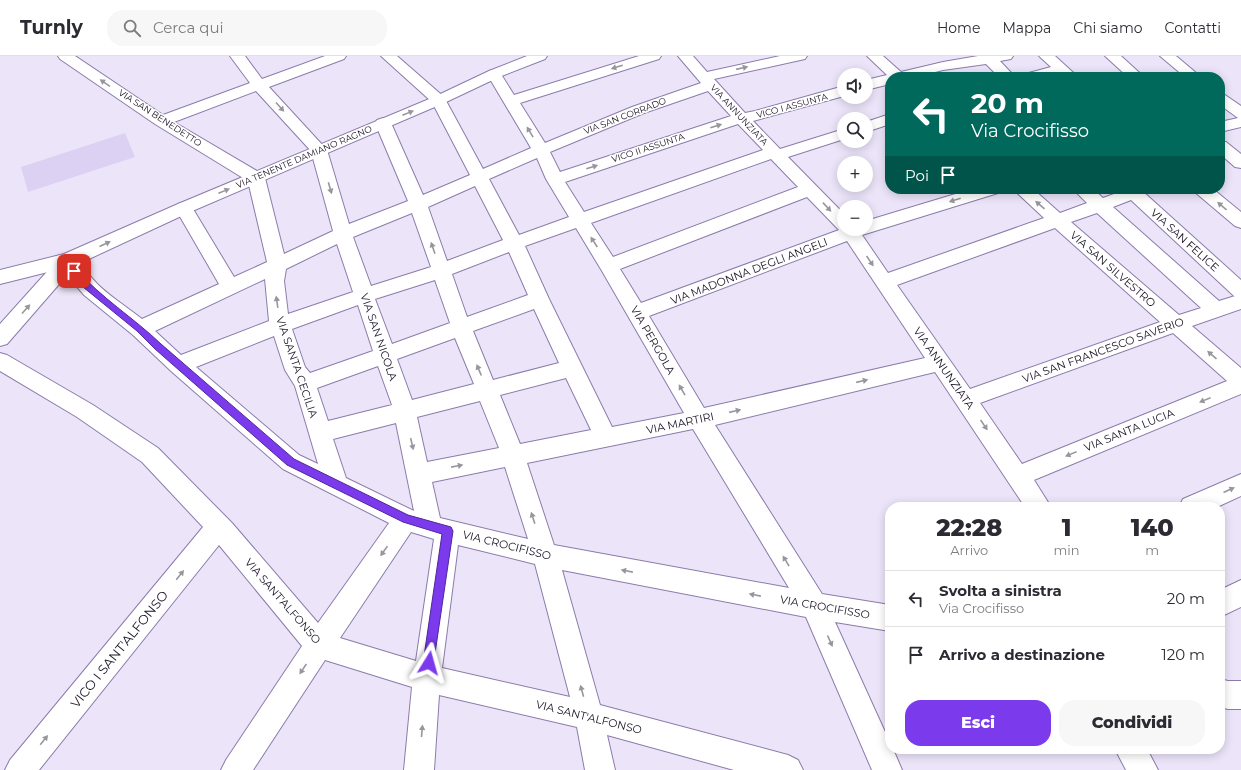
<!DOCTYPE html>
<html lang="it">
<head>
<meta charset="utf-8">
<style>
	:root { --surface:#fff; --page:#f7f7f7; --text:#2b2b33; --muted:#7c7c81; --line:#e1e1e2; --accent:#7c3aed }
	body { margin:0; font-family:Montserrat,sans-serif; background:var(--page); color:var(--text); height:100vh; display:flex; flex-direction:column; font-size:15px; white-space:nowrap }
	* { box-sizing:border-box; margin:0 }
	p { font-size:13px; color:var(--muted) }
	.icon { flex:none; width:22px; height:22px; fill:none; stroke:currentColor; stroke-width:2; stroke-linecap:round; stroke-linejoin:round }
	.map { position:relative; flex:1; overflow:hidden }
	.panel { position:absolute; left:885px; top:446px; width:340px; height:252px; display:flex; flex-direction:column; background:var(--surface); border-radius:16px; box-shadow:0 2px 10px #0003 }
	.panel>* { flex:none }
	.top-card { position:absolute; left:885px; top:16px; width:340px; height:122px; border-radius:16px; box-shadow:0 2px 10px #0003; background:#00695c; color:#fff; overflow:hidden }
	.tools { position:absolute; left:837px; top:12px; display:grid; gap:8px }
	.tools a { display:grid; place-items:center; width:36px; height:36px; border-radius:50%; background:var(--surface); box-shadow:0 2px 10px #0003; font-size:20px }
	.pin { position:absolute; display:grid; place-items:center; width:34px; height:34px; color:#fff; margin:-17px; border-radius:8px; box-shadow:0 2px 6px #0006 }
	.me { position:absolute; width:44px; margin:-22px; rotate:8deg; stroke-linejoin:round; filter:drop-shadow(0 0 3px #0008) }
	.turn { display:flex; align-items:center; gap:14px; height:84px; padding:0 20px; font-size:18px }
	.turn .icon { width:52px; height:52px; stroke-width:2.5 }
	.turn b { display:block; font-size:28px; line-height:34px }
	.then { display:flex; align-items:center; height:38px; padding:0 20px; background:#0003; gap:8px; font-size:15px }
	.eta { display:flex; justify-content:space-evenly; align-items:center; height:68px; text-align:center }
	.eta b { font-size:24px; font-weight:800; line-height:28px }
	.cta { display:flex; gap:8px; margin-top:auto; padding:8px 20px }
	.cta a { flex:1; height:46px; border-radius:16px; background:var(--accent); color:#fff; font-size:16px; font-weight:800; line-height:46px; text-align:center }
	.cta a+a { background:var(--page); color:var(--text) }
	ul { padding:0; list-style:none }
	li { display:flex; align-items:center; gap:12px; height:56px; padding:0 20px; border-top:1px solid var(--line) }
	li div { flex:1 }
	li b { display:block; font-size:15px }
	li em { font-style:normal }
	header { display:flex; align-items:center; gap:24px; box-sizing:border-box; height:56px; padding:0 20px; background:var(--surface); border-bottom:1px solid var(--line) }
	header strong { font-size:19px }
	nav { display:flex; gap:22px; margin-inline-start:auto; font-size:14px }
	.search { width:280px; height:36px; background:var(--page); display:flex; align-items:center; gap:10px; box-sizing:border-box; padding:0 14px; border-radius:16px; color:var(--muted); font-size:15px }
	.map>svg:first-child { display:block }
	.green { fill:#dcd0f3 }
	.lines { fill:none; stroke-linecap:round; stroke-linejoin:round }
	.street-casing { stroke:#8c7baa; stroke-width:2 }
	.secondary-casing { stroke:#8c7baa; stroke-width:2 }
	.street { fill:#fff; fill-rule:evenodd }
	.secondary { fill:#fff; fill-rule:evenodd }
	.oneway { fill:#98959d }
	.route { fill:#7c3aed; stroke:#51269a }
	.labels { text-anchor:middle; stroke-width:3; stroke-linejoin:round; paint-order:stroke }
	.far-street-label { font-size:9px; fill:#1a1325; stroke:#fff }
	.street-label { font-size:11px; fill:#1a1325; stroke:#fff }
	.near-street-label { font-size:13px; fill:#1a1325; stroke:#fff }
</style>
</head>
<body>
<header>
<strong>Turnly</strong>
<div class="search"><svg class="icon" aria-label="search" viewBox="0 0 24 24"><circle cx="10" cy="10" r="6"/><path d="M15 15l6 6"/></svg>Cerca qui</div>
<nav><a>Home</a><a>Mappa</a><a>Chi siamo</a><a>Contatti</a></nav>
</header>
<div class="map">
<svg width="1241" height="714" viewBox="0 0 1241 714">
	<rect width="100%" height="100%" fill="#ece5fa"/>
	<!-- green -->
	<path class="green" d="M125 77 135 101 28 136 21 111Z"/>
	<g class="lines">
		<!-- street casing -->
		<g class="street-casing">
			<path id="street" d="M58 0H75L163 59 250 27 230 0H245L262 23 325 0H346L344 3 269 31 327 94 349 168 408 145 375 67 377 64 383 62 389 64 391 67 423 139 470 119 432 46 381 0H397L444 41 483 113 531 92 487 18 489 15 494 14 499 15 514 39 639 0H661L659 3 520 47 545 87 632 51 701 27 678 0H693L707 16 780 0H807L805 3 714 23 745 57 755 55 844 30V40L753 65 780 93 844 73V83L788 101 844 158V173H866V165L972 133H1001L998 137 862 179 888 217 1044 162 1013 133H1033L1060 157 1087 147 1073 133H1093L1103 142 1122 135 1120 133H1140L1241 224V253L1192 270 1241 312V338L1034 424 1051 451H1025L935 316 715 369 822 538 890 549V575L835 566 890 687V693H893L902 714H872L806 561 562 514 600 649 788 699 798 704 803 714H734L607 679 615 714H585L577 671 439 639 434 714H404L412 631 325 604 253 714H221L226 704 302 590 219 489 39 714H5L10 704 203 471 142 406 77 361 0 315V297L7 299 93 349 158 392 232 467 318 567 389 467 283 413 171 315 133 279 84 239 67 219 7 288 0 290V268L62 199 69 197 76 199C94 232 114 241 142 263L219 228 175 152 178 148 184 146 190 148 234 221 267 206 248 125 155 68 60 3ZM256 35 311 95 333 175 284 198 265 122 262 118 174 66ZM708 35 731 60 560 116 550 96 644 57ZM738 68 763 94 584 156 565 126ZM537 102 546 123 569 161 519 179 489 123ZM771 103 798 131 613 201 591 167ZM475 130 503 184 447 205 428 151ZM807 141 839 174 641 247 620 213ZM1131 144 1234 240H1235L1219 245 1113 151ZM412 157 431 211 371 230 353 181ZM1097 157 1201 252 1179 259 1071 166ZM576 172 602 215 684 357 612 371 549 243 525 190ZM1055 172 1160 266 970 333 897 229ZM847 185 925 302 704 352 649 260ZM337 188 353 236 288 258 284 225 286 213ZM509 196 528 239 467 261 452 218ZM265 223 269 265 181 299 155 275ZM435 224 450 267 392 288 375 243ZM358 249 373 295 310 317 305 311 292 273ZM534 253 559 307 493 324 473 275ZM1173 277 1227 325 1022 408 980 347ZM274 280 285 314 295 330 318 408 299 399 196 311ZM455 282 474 328 412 344 397 303ZM378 310 392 349 328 365 317 332ZM566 322 591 374 520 388 500 339ZM480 345 499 392 427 406 417 361ZM396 367 414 455 346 422 333 383ZM693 373 789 532 554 489 527 407ZM505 411 528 483 440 462 432 426ZM411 476 434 483 416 605 340 582ZM458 489 535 508 570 641 442 612Z
				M867 0H883L901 16 943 6 978 0H1013L1011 3 1000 5 1015 21H999L986 8 943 14 916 21H890V28L866 34V24L887 19Z
				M1039 0H1055L1078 21H1062L1059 18 1048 21H1023L1025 18 1051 11Z
				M1105 0H1121L1144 21H1128Z
				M1160 0H1176L1201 21H1185Z
				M1220 37 1225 39 1241 50V71L1220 76V66L1238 62 1220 49Z
				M890 58V68L866 76V66Z
				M1220 85 1226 86 1241 98V112L1235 111 1220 98Z
				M1193 133H1213L1241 156V172L1235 170 1196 137Z
				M1241 418V440L1217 451H1179L1183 443Z
				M1241 524V551L1220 561V534Z
				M1220 623 1228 625H1241V653H1228L1220 651Z
				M1115 693H1147L1158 714H1126Z"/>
		</g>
		<!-- secondary casing -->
		<g class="secondary-casing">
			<path id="secondary" d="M527 0H547L545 3 499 21 444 47 190 156 76 209 0 228V214L64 198 178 148 434 41 489 15Z"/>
		</g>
		<!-- street -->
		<use href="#street" class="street"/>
		<!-- secondary -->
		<use href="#secondary" class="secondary"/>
	</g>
	<!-- one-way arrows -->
	<defs><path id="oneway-solid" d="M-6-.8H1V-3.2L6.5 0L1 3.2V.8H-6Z"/></defs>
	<g class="oneway">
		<use href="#oneway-solid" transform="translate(617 11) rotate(163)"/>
		<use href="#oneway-solid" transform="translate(742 12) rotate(-13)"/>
		<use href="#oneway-solid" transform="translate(105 27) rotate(-146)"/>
		<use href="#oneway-solid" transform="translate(280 51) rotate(48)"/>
		<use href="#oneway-solid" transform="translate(408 57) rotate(-22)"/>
		<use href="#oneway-solid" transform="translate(716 70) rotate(-18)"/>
		<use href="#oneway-solid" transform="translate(530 76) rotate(-121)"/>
		<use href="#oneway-solid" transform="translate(592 111) rotate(-18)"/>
		<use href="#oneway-solid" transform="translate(330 132) rotate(74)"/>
		<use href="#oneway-solid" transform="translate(224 135) rotate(-22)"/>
		<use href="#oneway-solid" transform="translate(955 144) rotate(163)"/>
		<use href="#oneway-solid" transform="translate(1040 149) rotate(-139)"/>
		<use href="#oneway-solid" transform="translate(1222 150) rotate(-139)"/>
		<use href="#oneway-solid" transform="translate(827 151) rotate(47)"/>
		<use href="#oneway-solid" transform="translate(594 186) rotate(-123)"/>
		<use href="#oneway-solid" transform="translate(105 188) rotate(-24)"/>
		<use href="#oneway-solid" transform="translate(433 192) rotate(-109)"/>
		<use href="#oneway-solid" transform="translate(870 205) rotate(56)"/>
		<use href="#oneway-solid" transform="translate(277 246) rotate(-98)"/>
		<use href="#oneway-solid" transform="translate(26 253) rotate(-48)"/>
		<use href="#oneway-solid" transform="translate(1212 299) rotate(-139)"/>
		<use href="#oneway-solid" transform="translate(479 314) rotate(-113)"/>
		<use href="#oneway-solid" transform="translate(862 325) rotate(-13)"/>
		<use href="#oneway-solid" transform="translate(682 334) rotate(-120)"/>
		<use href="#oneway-solid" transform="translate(1205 344) rotate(158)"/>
		<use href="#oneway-solid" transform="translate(735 355) rotate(-13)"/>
		<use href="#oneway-solid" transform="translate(984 369) rotate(56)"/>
		<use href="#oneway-solid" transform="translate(412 388) rotate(77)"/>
		<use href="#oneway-solid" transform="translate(1071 398) rotate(158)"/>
		<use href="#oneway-solid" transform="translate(457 410) rotate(-11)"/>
		<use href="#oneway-solid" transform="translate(1229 434) rotate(-24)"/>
		<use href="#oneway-solid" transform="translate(533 462) rotate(-108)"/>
		<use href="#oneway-solid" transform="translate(384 495) rotate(125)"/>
		<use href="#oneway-solid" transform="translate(786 505) rotate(-121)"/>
		<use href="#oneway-solid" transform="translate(627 515) rotate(-169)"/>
		<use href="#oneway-solid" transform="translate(180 519) rotate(-51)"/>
		<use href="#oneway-solid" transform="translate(755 539) rotate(-169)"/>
		<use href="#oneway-solid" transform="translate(830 585) rotate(66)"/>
		<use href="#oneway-solid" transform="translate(303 613) rotate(124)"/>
		<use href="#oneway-solid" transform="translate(582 635) rotate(-105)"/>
		<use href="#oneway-solid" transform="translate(422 675) rotate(-85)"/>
		<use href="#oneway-solid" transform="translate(44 684) rotate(-51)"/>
	</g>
	<!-- route -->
	<path class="route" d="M74 212 76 213C101 242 134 262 161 288L294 403 408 459 451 471 453 475 433 611 429 613 425 611 423 607 442 478 403 466 287 409 155 293 137 275 83 231 70 215Z"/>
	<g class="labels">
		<!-- far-street labels -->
		<g class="far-street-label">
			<text transform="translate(792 50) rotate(-15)" y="3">VICO I ASSUNTA</text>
			<text transform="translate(739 59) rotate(47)" y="3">VIA ANNUNZIATA</text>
			<text transform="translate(625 60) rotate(-21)" y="3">VIA SAN CORRADO</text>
			<text transform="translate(160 62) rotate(33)" y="3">VIA SAN BENEDETTO</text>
			<text transform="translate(648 92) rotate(-18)" y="3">VICO II ASSUNTA</text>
			<text transform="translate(304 101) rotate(-23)" y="3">VIA TENENTE DAMIANO RAGNO</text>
		</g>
		<!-- street labels -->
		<g class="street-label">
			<text transform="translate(1185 184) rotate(42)" y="4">VIA SAN FELICE</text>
			<text transform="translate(1113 213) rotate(41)" y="4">VIA SAN SILVESTRO</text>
			<text transform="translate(749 215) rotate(-21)" y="4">VIA MADONNA DEGLI ANGELI</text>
			<text transform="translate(379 281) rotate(71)" y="4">VIA SAN NICOLA</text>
			<text transform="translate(653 284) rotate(60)" y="4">VIA PERGOLA</text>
			<text transform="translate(1103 294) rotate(-20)" y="4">VIA SAN FRANCESCO SAVERIO</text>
			<text transform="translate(297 311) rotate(71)" y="4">VIA SANTA CECILIA</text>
			<text transform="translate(944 312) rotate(55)" y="4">VIA ANNUNZIATA</text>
			<text transform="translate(680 367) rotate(-12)" y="4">VIA MARTIRI</text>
			<text transform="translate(1129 374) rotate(-22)" y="4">VIA SANTA LUCIA</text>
			<text transform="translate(507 489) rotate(14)" y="4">VIA CROCIFISSO</text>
			<text transform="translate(283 545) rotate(49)" y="4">VIA SANT'ALFONSO</text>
			<text transform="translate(825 551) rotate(10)" y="4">VIA CROCIFISSO</text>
			<text transform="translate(589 661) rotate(14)" y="4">VIA SANT'ALFONSO</text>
		</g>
		<!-- near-street labels -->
		<g class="near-street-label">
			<text transform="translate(119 593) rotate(-51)" y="5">VICO I SANT'ALFONSO</text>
		</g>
	</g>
</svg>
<div class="tools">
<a><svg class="icon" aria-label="sound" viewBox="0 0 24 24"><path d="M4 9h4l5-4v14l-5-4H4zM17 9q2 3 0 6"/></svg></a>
<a><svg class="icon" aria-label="search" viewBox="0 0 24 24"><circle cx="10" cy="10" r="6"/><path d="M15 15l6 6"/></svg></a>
<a>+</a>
<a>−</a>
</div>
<div class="pin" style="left:74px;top:215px;background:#d93025"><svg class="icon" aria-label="arrive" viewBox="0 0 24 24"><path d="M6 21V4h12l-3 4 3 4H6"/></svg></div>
<svg class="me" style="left:429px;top:607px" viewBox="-20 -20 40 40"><path d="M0-17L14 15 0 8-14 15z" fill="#7c3aed" stroke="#fff" stroke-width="4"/></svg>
<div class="top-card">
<div class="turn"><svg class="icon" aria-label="left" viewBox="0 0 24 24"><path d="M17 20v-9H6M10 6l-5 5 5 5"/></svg><div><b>20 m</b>Via Crocifisso</div></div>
<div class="then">Poi<svg class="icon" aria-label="arrive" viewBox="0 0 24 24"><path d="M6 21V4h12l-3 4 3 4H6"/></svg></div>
</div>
<section class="panel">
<div class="eta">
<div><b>22:28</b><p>Arrivo</p></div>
<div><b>1</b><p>min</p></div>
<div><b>140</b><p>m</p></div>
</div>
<ul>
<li><svg class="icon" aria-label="left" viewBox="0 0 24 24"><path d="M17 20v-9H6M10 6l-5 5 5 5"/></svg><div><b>Svolta a sinistra</b><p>Via Crocifisso</p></div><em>20 m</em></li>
<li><svg class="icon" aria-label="arrive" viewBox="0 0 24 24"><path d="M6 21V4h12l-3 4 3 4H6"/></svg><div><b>Arrivo a destinazione</b></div><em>120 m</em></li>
</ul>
<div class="cta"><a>Esci</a><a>Condividi</a></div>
</section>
</div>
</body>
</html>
